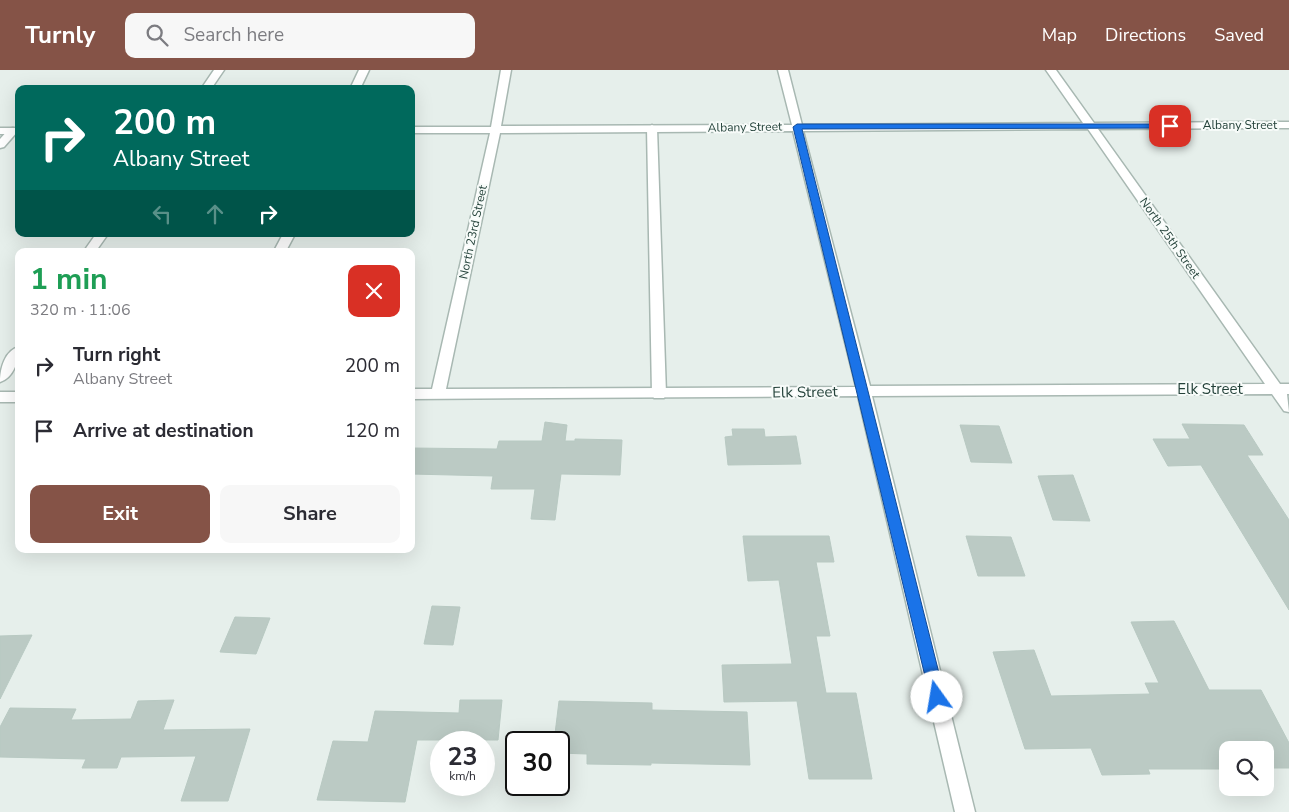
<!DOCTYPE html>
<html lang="en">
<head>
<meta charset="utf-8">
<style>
	:root { --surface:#fff; --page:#f7f7f7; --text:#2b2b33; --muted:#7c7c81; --accent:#855347 }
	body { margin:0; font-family:"Nunito Sans",sans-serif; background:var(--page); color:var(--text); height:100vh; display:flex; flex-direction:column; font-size:19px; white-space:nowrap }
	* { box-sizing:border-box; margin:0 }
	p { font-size:16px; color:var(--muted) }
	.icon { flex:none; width:28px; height:28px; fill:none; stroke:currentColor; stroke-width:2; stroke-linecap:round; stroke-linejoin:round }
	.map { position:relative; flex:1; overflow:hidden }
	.drawer { position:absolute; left:15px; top:178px; width:400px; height:305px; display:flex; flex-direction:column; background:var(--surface); border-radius:10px; box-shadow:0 5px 20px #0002 }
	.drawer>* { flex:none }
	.hud { position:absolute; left:15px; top:15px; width:400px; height:152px; border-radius:10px; box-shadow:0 5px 20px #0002; background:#00695c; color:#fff; overflow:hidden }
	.fabs { position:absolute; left:1219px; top:671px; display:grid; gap:10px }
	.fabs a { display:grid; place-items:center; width:55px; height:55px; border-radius:10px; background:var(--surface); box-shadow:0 5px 20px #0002; font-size:25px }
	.speed { position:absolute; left:430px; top:661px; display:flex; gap:10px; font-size:25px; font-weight:700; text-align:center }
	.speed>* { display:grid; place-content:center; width:65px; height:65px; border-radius:50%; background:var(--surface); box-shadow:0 5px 20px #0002; line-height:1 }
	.speed small { font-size:12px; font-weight:400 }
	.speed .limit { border:2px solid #111; border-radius:8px; background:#fff; color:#111 }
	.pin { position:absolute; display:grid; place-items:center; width:42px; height:42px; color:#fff; margin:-21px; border-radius:10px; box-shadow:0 2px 8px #0006 }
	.me { position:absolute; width:55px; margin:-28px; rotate:347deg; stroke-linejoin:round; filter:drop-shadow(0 0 4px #0008) }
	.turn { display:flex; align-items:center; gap:18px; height:105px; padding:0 15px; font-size:22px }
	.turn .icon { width:65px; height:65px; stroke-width:2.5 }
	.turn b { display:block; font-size:35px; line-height:42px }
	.lanes { display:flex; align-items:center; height:48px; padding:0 15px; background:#0003; justify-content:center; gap:25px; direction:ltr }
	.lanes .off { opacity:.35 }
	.round { display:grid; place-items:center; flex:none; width:52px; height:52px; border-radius:10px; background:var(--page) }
	.overview { display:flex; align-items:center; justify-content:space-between; height:85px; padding:0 15px }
	h1 { font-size:30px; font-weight:700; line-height:38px; color:#1e9e55 }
	.primary-button { display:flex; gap:10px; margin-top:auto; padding:10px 15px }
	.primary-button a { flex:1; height:58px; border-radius:10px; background:var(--accent); color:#fff; font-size:20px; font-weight:700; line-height:58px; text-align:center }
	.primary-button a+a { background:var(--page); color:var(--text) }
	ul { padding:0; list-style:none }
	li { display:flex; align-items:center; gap:15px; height:65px; padding:0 15px }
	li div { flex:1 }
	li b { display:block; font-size:19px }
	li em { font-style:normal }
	header { display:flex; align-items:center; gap:30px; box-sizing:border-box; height:70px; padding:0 25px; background:var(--accent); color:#fff }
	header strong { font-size:24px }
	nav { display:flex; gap:28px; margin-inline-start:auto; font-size:18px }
	.search { width:350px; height:45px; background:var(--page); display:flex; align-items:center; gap:12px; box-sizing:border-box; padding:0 18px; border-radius:10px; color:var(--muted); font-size:19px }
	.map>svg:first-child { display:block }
	.building { fill:#bbcac4; stroke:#b8c9c2 }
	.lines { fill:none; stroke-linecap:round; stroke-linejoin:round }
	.lane-casing { stroke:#a8b8b2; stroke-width:3 }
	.street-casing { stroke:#a8b8b2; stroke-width:3 }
	.lane { fill:#fff; fill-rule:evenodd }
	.street { fill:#fff; fill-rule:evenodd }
	.route { fill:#1a73e8; stroke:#114b97 }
	.labels { text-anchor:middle; stroke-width:4; stroke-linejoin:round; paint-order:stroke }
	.far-street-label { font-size:12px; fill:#24423a; stroke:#f7fbf9 }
	.street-label { font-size:15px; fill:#24423a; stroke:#f7fbf9 }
</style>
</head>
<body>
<header>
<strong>Turnly</strong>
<div class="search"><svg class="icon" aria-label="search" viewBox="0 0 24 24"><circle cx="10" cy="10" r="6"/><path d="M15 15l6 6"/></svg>Search here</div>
<nav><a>Map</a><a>Directions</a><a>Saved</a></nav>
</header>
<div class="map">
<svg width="1289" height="742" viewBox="0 0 1289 742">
	<rect width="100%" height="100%" fill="#e6efeb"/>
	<!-- building -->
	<path class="building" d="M545 352 567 355 565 371H575V369L622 370 620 405 561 404 555 450 531 449 535 419H491L493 406 411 404V378L497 379 499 371H542Z
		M1182 354 1244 355 1263 385H1247L1289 450V540L1201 395 1168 396 1153 369H1190Z
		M960 355 999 356 1012 393 971 392Z
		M732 359H764L765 367 796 366 801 394 728 395 725 367 733 366Z
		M1073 405 1090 451 1053 450 1038 406Z
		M743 466H829L834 492H816L830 566H816L826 623H856L872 709H809L797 631 724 632 722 595 792 594 779 510 748 511Z
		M966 466 1011 467 1025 506H978Z
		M432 536 460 537 453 575 424 574Z
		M235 547 270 548 256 584 220 582Z
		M1174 551 1209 620H1261L1289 673V698H1265V680H1228V699H1148L1150 704 1102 705 1091 678 1025 679 993 582 1034 580 1051 626 1150 624 1145 613H1159L1131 552Z
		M32 565 0 629V566Z
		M174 630 163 660 250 659 228 731H181L196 686 121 687 117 698H82L86 689 0 687V657L10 638 76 639 71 650 131 649 138 631Z
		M460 630H502L498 670H417L405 732 317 730 333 671 368 672 375 641 459 643Z
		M559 631 652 633V640L747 642 750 695 651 693V695L587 694V684L559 683V672H554Z"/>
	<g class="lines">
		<!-- lane casing -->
		<g class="lane-casing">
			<path id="lane" d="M359 0H369L360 19H350Z
				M652 55 657 58 666 324 664 328H654L652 324 647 58Z
				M13 58 18 61 4 77 0 78V69L9 59Z
				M283 164H295L286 181H274Z"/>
		</g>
		<!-- street casing -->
		<g class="street-casing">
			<path id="street" d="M214 0H224L211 19H201Z
				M501 0H511L501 56 792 55 778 0H788L802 55 1083 53 1046 0H1056L1094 53 1289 52V58L1098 59 1280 314H1289V324H1287L1289 342 1284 341 1272 324 872 326 975 742H955L858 326 411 329V319H432L490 63H411V57H491ZM1088 59 1265 314 870 316 803 61ZM793 61 856 317 446 319 500 63Z
				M0 58H19V64H0Z
				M96 164H108L96 181H84Z
				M19 277C19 289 14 308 0 312 0 299 5 280 19 277Z
				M0 322H19V332H0Z"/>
		</g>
		<!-- lane -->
		<use href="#lane" class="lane"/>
		<!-- street -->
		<use href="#street" class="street"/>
	</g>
	<!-- route -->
	<path class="route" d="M797 54H1170L1174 56 1170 58 802 59 945 627 942 632 937 634 932 632 930 627 793 57Z"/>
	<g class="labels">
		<!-- far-street labels -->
		<g class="far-street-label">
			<text x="1240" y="59">Albany Street</text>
			<text transform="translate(745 57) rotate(-1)" y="4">Albany Street</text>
			<text transform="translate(473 162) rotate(-78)" y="4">North 23rd Street</text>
			<text transform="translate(1170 168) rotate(55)" y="4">North 25th Street</text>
		</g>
		<!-- street labels -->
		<g class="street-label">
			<text x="1210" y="324">Elk Street</text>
			<text transform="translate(805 322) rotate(-1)" y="5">Elk Street</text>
		</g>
	</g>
</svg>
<div class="fabs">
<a><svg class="icon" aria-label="search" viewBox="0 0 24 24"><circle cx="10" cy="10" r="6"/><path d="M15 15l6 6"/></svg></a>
</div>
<div class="speed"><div>23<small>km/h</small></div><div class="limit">30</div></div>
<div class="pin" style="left:1170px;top:56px;background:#d93025"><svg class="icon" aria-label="arrive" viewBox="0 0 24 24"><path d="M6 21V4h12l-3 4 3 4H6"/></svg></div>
<svg class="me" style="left:937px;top:627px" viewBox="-20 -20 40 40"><circle r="19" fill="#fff"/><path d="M0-13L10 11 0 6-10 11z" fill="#1a73e8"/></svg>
<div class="hud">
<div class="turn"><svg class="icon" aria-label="right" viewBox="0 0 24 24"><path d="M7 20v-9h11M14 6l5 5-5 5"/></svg><div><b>200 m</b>Albany Street</div></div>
<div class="lanes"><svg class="icon off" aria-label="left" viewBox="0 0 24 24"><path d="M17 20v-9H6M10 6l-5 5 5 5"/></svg><svg class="icon off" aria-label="ahead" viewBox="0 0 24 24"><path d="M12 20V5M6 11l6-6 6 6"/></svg><svg class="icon" aria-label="right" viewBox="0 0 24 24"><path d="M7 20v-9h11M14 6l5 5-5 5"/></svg></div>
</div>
<section class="drawer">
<div class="overview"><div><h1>1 min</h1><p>320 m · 11:06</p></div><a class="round" style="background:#d93025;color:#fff"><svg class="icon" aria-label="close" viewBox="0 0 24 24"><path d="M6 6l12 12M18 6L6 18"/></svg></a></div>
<ul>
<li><svg class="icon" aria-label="right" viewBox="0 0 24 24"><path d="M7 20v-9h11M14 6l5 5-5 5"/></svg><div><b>Turn right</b><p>Albany Street</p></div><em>200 m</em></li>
<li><svg class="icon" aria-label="arrive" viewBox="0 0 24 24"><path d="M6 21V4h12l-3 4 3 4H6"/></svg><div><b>Arrive at destination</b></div><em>120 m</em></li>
</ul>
<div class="primary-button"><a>Exit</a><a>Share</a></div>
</section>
</div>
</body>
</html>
